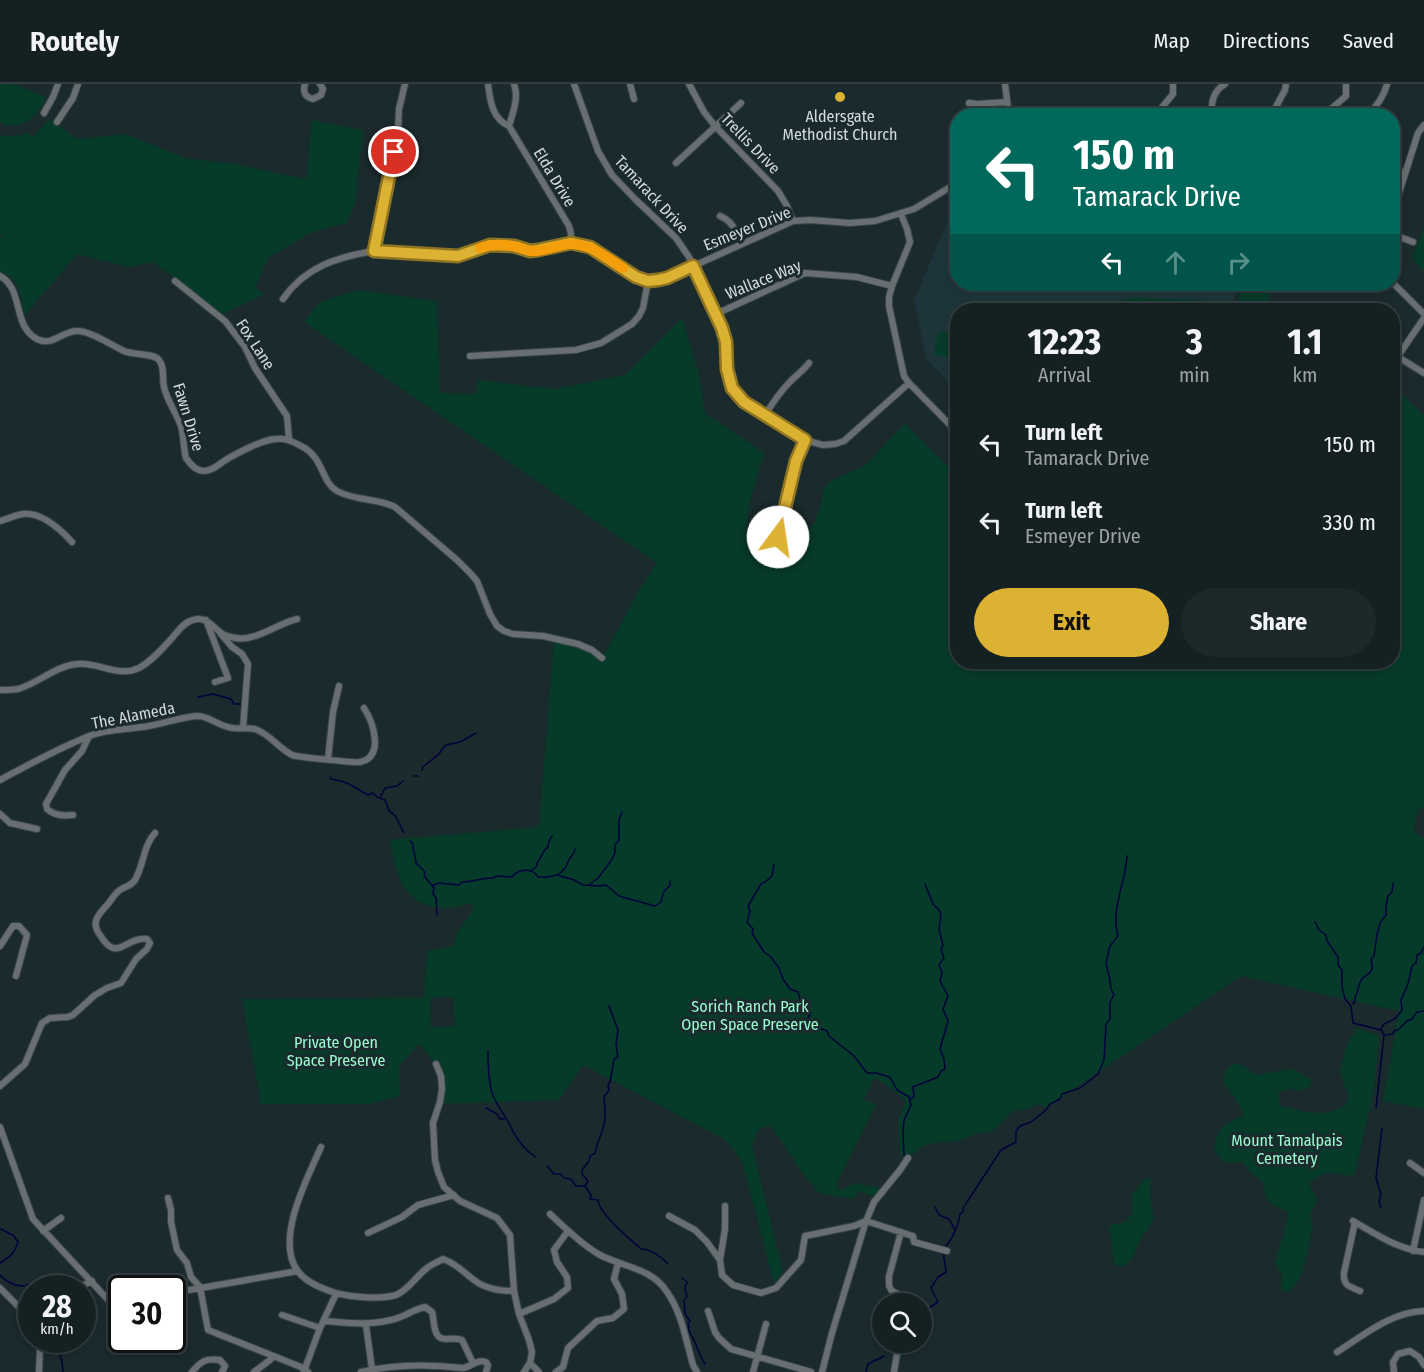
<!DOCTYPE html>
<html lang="en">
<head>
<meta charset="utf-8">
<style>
	:root { --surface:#142022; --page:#1d282a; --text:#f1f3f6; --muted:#9da3a5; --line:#333e40; --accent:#dcb233 }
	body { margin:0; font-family:"Fira Sans Condensed",sans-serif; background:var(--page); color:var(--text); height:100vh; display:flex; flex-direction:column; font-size:22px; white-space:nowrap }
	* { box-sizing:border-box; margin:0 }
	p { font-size:20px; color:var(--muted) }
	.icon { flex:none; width:33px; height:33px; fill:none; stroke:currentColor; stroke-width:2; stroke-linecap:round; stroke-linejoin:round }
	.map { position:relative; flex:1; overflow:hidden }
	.drawer { position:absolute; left:950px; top:219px; width:450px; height:366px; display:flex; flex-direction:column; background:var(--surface); border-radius:24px; box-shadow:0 3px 9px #0003,0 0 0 2px var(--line) }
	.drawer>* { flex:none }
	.guide { position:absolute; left:950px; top:24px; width:450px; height:183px; border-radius:24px; box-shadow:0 3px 9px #0003,0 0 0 2px var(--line); background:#00695c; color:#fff; overflow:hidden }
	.fabs { position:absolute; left:872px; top:1209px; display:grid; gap:12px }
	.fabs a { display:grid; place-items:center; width:60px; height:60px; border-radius:50%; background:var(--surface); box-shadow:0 3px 9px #0003,0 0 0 2px var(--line); font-size:30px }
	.speed { position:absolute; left:18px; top:1191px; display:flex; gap:12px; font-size:30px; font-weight:700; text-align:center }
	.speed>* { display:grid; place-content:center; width:78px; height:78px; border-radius:50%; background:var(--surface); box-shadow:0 3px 9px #0003,0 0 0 2px var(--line); line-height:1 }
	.speed small { font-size:15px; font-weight:400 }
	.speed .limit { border:3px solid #111; border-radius:9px; background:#fff; color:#111 }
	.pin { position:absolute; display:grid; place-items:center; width:51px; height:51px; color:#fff; margin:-26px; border:3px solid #fff; border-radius:50%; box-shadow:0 2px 6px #0007 }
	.me { position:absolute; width:66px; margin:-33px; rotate:14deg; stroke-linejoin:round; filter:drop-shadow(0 0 4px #0008) }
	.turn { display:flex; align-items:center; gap:21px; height:126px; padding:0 24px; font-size:27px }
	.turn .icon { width:78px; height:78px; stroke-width:2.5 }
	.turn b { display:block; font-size:42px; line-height:51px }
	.lanes { display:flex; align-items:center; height:57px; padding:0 24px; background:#0003; justify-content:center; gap:30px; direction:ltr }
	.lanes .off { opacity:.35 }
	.eta { display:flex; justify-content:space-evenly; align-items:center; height:102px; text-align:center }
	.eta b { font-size:36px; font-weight:700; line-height:42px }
	.primary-button { display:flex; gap:12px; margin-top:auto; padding:12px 24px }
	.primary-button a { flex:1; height:69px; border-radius:36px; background:var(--accent); color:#111; font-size:24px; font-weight:700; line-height:69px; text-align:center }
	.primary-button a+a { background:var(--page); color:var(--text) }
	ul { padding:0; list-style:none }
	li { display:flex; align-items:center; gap:18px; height:78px; padding:0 24px }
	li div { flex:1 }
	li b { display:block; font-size:22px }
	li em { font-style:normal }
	header { display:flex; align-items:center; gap:36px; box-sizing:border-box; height:84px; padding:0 30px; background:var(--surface); border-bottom:2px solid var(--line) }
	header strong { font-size:28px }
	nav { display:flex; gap:33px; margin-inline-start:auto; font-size:21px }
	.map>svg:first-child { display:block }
	.built { fill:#1d353a }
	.green { fill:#063b29; fill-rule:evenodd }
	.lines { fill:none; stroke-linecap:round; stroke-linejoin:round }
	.stream { stroke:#00023b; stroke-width:1.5 }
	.minor-casing { stroke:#384649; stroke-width:8 }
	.minor { stroke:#686e72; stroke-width:6 }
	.route-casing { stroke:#8f7421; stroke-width:15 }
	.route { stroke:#dcb233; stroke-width:10 }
	.slow { stroke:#f59e0b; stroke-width:10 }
	.poi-dot { fill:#dcb233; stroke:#1a2a2d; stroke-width:2 }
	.labels { text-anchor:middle; stroke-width:6; stroke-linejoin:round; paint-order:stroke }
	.poi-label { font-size:16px; fill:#d3dcdf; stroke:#1a2a2d }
	.street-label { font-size:16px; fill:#d3dcdf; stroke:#1a2a2d }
	.park-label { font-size:16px; fill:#9bfcd0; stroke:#1a2a2d }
</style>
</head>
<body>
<header>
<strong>Routely</strong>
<nav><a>Map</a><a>Directions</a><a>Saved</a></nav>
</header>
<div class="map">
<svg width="1424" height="1288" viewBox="0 0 1424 1288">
	<rect width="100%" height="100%" fill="#1a2a2d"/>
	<!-- built -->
	<path class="built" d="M957 133V200H1237L1232 226H957V306L927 276 914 217 946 140Z"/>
	<!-- green -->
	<path class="green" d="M0 0H13L46 13C38 32 25 45 3 41L0 36Z
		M49 35 77 55 126 50 185 74 235 80 306 95 312 36 363 46 355 120 346 139 312 148 268 174 255 204 264 210 223 230 153 178 129 183 77 170 25 231C20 213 21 193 0 188V155L2 152 0 150V51C9 53 19 52 27 49L34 53Z
		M1424 143V188L1412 173 1421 153Z
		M1241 200H1269V226H1237Z
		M358 206 437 217 440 309 477 310V296L555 305 625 291 682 234 698 287 705 329 764 369C757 396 745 424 746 453L774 458V454L778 453 799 456 815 438 819 426 824 405 829 398 867 380 905 339 953 388H957V578H1392V326L1403 312 1424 332V724L1418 725 1414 748 1424 755V1025L1383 1017 1399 927 1241 892 1046 1024 1039 1020 1028 1025 1013 1027 992 1048 976 1050 956 1058H939L926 1061 913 1070 901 1073 899 1057 898 1036 906 1016 875 993 864 1015 876 1021 836 1101 840 1106 857 1099 880 1104 873 1112 858 1107 855 1115 819 1109 793 1077 794 1075 769 1040 757 1048 752 1061 783 1189 774 1199 742 1077 724 1055 583 981 559 1016 439 1020 442 1005 436 980 419 960 399 981 400 1012 369 1020H261L242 915 424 914 427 867 446 864 453 861 456 855 457 848 474 825 471 819C463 821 452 825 443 824 400 821 397 790 390 756L539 743 554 557 592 565 603 573 639 506 657 479 304 238 318 220 329 215ZM453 913 455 942 431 943 430 914Z
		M1133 214 1203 216 1211 219 1220 226C1212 227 1207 222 1199 221L1133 219C1122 220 1120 227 1110 226L1120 217Z
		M938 247 957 250V275L934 271Z
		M1357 944 1377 951 1379 955 1374 1006 1355 1089 1351 1092C1329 1089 1327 1084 1309 1100L1317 1116 1310 1130 1313 1141 1303 1187 1297 1199 1288 1208 1282 1207 1281 1200 1282 1191 1275 1180 1289 1128 1278 1124 1267 1116 1263 1099 1251 1089 1243 1078C1225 1080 1224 1080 1214 1065 1219 1041 1223 1041 1244 1031L1237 1017 1223 998 1226 986 1234 979 1244 982 1255 991 1292 985 1311 995V1002L1300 1007 1288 1005 1279 1008V1021L1305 1028 1328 1029 1345 1022 1348 1012 1340 988 1346 962Z
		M1150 1094V1114L1154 1135C1149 1142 1144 1149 1140 1157 1134 1167 1131 1189 1114 1180 1112 1167 1112 1156 1109 1144L1111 1141 1125 1138 1132 1130V1110L1144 1096Z
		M176 1215 181 1220 187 1247 178 1248 179 1253 174 1255 172 1258 169 1256H172L173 1216Z"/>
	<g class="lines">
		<!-- stream -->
		<path class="stream" d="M198 613 213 610 231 615 234 620H241
			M103 642 117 638 138 635
			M422 686 423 683 439 670 443 664 446 661 460 658 476 649
			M414 692H418
			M330 693 331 695 341 697 349 700 368 711 373 709 377 713 385 716 389 727C397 731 399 740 404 749
			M380 714 385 704 397 702 403 697
			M410 757 413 760C412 766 416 772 416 779L425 788 424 791C427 796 430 799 434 804L433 810 436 814 437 831
			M774 780 772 792 765 798 761 800 748 822 750 827 747 838 753 845 752 849 764 868 770 872 779 884 783 895 790 905 798 908 802 922 811 929 808 934 810 941 827 947 829 952 854 972 867 989H876L890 993 897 1006 909 1013 911 1021 904 1036 903 1049 904 1071
			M532 786 537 782V779C541 774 543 766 548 763L549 757 552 752
			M559 790C566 784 565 784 569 776 571 771 574 771 575 765
			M590 800 598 794 611 777 615 769V761L619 756V736L622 728
			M432 802 438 799 459 801 462 798C473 798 483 793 494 794L496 792 512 793C518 785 532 783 538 793H547L557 791 574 796 583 801 599 802 606 801 619 812 655 822 661 818C663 811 663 805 670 802V797
			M1315 838 1319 846 1326 851 1327 857 1338 873V881L1342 886V903L1345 915 1351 922 1353 939 1381 946 1384 951 1376 1024
			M1353 920 1355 917V913C1359 908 1357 901 1362 895 1365 891 1371 890 1372 885 1373 881 1371 878 1371 875L1374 872 1377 851 1380 839 1386 831V822L1388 812 1392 808 1393 799
			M609 922 618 946 616 961 618 973 614 975 610 998 608 1001 609 1006 604 1013C604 1020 606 1026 605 1034 605 1045 597 1057 595 1069L590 1072 589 1077 582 1086V1090L588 1097 585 1102 591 1111 590 1115 598 1116C599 1130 630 1155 641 1165 651 1165 662 1173 668 1180
			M1381 945 1384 940 1396 934 1402 926 1401 916 1408 900 1412 882 1416 879 1417 871 1421 869 1424 863
			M1385 951 1393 950 1394 947 1398 946 1407 937 1412 935 1417 928 1424 927
			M488 967C488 981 488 995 492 1009 496 1021 504 1030 510 1041 512 1044 512 1047 514 1049 518 1057 528 1069 536 1073
			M911 1015 914 1012 913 1003 938 993 941 987 945 985 944 975 940 965 948 937 943 925 948 912 940 897 942 889 939 881 944 874 941 866 943 861 939 845 941 830 939 826 933 820 925 800
			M486 1024 497 1030 500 1035H504
			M547 1082 554 1090H561L564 1094 571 1095 576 1102H584
			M935 1123 939 1131 949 1135 955 1146
			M1381 1124 1379 1118 1381 1110 1376 1094 1382 1044
			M945 1163C952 1156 959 1140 960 1130L963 1128V1124L1001 1066 1016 1058V1047L1020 1042 1031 1038 1046 1026 1050 1020 1060 1015 1062 1010 1080 1004 1098 990 1104 976 1106 940 1110 935V918L1114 911 1111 905 1110 896 1106 879 1110 862 1118 852C1110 826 1126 798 1127 772
			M0 1179C10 1173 15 1169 18 1158L14 1152 1 1145
			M0 1191C5 1197 14 1202 22 1202 27 1202 31 1199 37 1199L42 1204
			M682 1194 687 1198 685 1204 687 1213 684 1216 685 1230 690 1237 688 1239 689 1243 688 1246C696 1256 698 1270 705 1280
			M921 1235 924 1227 938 1218 931 1204 938 1193 946 1188C946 1181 943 1176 944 1170
			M60 1256 61 1258 58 1267 62 1277 63 1288
			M866 1288 868 1280 884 1272"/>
		<!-- minor casing -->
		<g class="minor-casing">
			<path id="minor" d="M305 0C303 7 304 13 313 15L321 11 323 5 320 0
				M488 0C490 16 492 35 509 42L569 142 571 150V159
				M574 0 598 67 612 91 635 115 676 154 689 173 722 244 726 258 727 285 729 295 732 304 739 313 744 318 805 356 823 361 835 360 844 357 909 299
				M630 0 634 15
				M689 0 704 28 715 42 778 107 787 122 793 137
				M1005 0 1009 32
				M969 19 978 20 1007 18
				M44 29 53 13 58 0
				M1155 32 1173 10V0
				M1211 32C1212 18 1212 8 1225 0
				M1271 32 1285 6 1286 0
				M1323 32 1346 12V0
				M1367 32C1376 23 1384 13 1387 0
				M57 38 73 14 78 0
				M509 42C513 28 519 14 514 0
				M676 79 741 19
				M1392 85 1405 89
				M901 130 907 145 910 158 892 202 889 213V222L904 292 909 299 957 348
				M1392 131 1418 49 1424 41
				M720 132C734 138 735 147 742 160
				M1392 150 1413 158
				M374 167 398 48 399 25 405 0
				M0 192C24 205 12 242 37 255 52 263 62 247 77 247 91 247 111 261 124 267 133 271 154 269 159 276 165 283 162 295 164 303 167 317 176 328 181 342 184 352 183 363 186 374 190 380 196 387 204 387 212 387 218 381 224 377 235 370 262 356 275 355 285 354 292 357 301 362 324 373 321 398 337 407 355 417 377 414 395 423L457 476 471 490 477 497 490 530 497 542 504 547 513 550 543 552 578 560 592 566 602 574
				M175 197 225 237 245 263 255 284 287 332 289 355
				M1392 198 1424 230
				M283 215C305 183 337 173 374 167L458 172 490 161 514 162 530 167 538 166 571 159 590 163 636 193 648 197 658 196 667 194 793 137 810 136 850 139 875 137 914 125 957 99
				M716 230 805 189 857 193 892 202
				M470 272 576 266 601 259 632 240 639 232 643 224 648 197
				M1398 273 1424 289
				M1392 281 1424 234
				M765 331C772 320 779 309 788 300 795 292 803 287 809 279
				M0 437C8 435 15 431 23 430 42 428 60 445 72 458
				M778 453 796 377 805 356
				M206 536 228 594 215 598
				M221 550 232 563 242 570 248 580 243 644
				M0 606C6 606 12 606 18 605 39 599 55 582 77 580 99 578 118 594 139 584 152 577 163 564 173 553 178 547 184 538 193 536 205 532 211 541 220 548 224 552 231 553 236 554 254 558 279 539 297 535
				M328 675 333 628 339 602
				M0 696C24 683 48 670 73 659 82 655 90 651 99 649 115 645 132 645 149 642 165 639 182 633 198 632 208 632 218 641 228 643 237 646 246 643 255 645 270 650 278 664 292 671 297 673 355 679 360 678 385 673 373 638 364 624
				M0 730 10 739 37 745
				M73 731C64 732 55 732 47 725L46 720 65 686 82 667 89 652
				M0 862 13 842H19L27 851 16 892
				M436 980 441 992 442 1005 440 1018 433 1039 435 1076 438 1088 444 1103 460 1117 497 1134 510 1151 514 1207 519 1230 529 1256 532 1268 530 1279 524 1288
				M0 1002 25 980 42 939 50 934 68 933 73 931 95 911 107 904 121 899 136 875 147 865 150 859 147 855C132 853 122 867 113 864 107 862 103 856 100 851 90 838 99 830 108 820 112 815 115 809 120 806 126 802 131 802 135 796 144 781 143 762 155 749
				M0 1043 33 1135 112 1220 122 1219
				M321 1063C308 1093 275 1154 297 1186 303 1195 316 1202 327 1206 343 1213 379 1216 396 1211 409 1206 416 1192 427 1184 432 1180 438 1178 443 1175 460 1181 466 1192 480 1200 489 1205 503 1207 514 1207
				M1410 1079 1424 1089
				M168 1114 171 1126V1138L177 1166 187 1179 191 1193 200 1203 208 1246 301 1283 308 1288
				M550 1130C564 1143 583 1162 600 1171 623 1183 652 1184 667 1208 682 1229 686 1257 693 1281L697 1288
				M669 1132 695 1146 707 1158 720 1176 722 1191 733 1201 761 1209 776 1204 801 1176 805 1152 854 1142 866 1137 913 1152 914 1158 947 1167
				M1353 1137C1376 1150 1397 1165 1424 1168
				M1355 1138 1344 1189C1343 1202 1349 1202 1360 1207
				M43 1147 61 1134
				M901 1148 889 1192V1202L892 1207 902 1212
				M368 1149 402 1133 418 1121 454 1111
				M1413 1167 1424 1116
				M720 1176 725 1145V1122
				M0 1204 19 1223 32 1241
				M78 1204 92 1197
				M172 1209 298 1187
				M708 1227 715 1248 719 1254 731 1265 811 1288
				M519 1230 554 1215 568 1204 567 1193 557 1178 554 1166 568 1147
				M282 1231 320 1244
				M324 1237C350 1239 369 1242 395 1235 405 1232 415 1225 425 1223L432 1228C435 1238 432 1256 447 1255 453 1255 456 1254 462 1256L473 1279
				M366 1241 372 1285
				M37 1256 40 1265 39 1288
				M894 1258 897 1270 894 1288
				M1337 1268C1364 1251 1391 1228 1424 1227
				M530 1279 539 1288
				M304 1287 320 1244 336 1210
				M192 1288C201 1277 206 1274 220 1276L225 1282 222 1288
				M254 1288 270 1276 273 1273
				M361 1288C394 1280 429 1280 463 1284 471 1283 476 1275 486 1278L488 1281 486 1288
				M556 1288 563 1283 568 1264 597 1237 613 1234 624 1225 622 1210 614 1195 618 1179
				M753 1288 766 1240
				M822 1288 832 1249 866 1137 874 1118 900 1086 908 1074
				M1394 1288 1393 1278 1398 1270 1410 1267 1419 1273 1424 1281"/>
		</g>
		<!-- minor -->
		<use href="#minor" class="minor"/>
	</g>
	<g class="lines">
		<!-- route casing -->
		<g class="route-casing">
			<path id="route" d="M394 68 374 167 458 172 490 161 514 162 530 167 538 166 571 159 590 163 636 193 648 197 658 196 667 194 693 182 722 244 726 258 727 285 732 304 744 318 805 356 796 377 778 453"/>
		</g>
		<!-- route -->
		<use href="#route" class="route"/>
		<!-- slow -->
		<path class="slow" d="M480 164C492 160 505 160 517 163 522 164 526 166 531 167 541 168 553 163 563 161 586 156 604 172 623 184"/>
	</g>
	<!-- markers -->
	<circle class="poi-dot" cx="840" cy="13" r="6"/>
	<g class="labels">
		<!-- poi labels -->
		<g class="poi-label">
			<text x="840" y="38">Aldersgate<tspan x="840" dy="18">Methodist Church</tspan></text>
		</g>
		<!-- street labels -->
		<g class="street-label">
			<text transform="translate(751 59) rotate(46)" y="6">Trellis Drive</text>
			<text transform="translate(555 93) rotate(59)" y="6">Elda Drive</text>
			<text transform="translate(652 110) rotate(47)" y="6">Tamarack Drive</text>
			<text transform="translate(747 144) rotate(-22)" y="6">Esmeyer Drive</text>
			<text transform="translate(763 195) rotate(-22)" y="6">Wallace Way</text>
			<text transform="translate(256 260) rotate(57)" y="6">Fox Lane</text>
			<text transform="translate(189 333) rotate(73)" y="6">Fawn Drive</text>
			<text transform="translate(133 631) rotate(-11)" y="6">The Alameda</text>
		</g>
		<!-- park labels -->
		<g class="park-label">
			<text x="750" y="928">Sorich Ranch Park<tspan x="750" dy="18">Open Space Preserve</tspan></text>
			<text x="336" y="964">Private Open<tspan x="336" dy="18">Space Preserve</tspan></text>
			<text x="1287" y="1062">Mount Tamalpais<tspan x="1287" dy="18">Cemetery</tspan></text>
		</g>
	</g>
</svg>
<div class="fabs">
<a><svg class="icon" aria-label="search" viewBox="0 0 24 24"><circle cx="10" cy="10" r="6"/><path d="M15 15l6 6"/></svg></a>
</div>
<div class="speed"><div>28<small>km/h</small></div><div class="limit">30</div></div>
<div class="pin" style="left:394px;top:68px;background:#d93025"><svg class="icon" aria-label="arrive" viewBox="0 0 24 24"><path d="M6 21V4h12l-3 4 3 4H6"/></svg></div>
<svg class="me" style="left:778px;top:453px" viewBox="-20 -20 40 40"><circle r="19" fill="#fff"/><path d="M0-13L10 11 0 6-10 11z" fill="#dcb233"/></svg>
<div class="guide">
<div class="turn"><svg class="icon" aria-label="left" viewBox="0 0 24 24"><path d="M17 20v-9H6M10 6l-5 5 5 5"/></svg><div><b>150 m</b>Tamarack Drive</div></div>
<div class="lanes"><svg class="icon" aria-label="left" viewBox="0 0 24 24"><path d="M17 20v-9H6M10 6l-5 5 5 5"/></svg><svg class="icon off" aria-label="ahead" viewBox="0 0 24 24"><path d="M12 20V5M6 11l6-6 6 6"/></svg><svg class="icon off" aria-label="right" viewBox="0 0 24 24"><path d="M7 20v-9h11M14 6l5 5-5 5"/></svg></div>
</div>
<section class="drawer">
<div class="eta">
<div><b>12:23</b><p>Arrival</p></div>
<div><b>3</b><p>min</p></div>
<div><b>1.1</b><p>km</p></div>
</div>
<ul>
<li><svg class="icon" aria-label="left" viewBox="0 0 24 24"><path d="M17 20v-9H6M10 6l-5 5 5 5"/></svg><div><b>Turn left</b><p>Tamarack Drive</p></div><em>150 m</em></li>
<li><svg class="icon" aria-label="left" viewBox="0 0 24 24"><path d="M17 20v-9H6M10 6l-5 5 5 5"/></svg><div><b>Turn left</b><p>Esmeyer Drive</p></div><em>330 m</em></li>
</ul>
<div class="primary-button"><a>Exit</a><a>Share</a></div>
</section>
</div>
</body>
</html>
